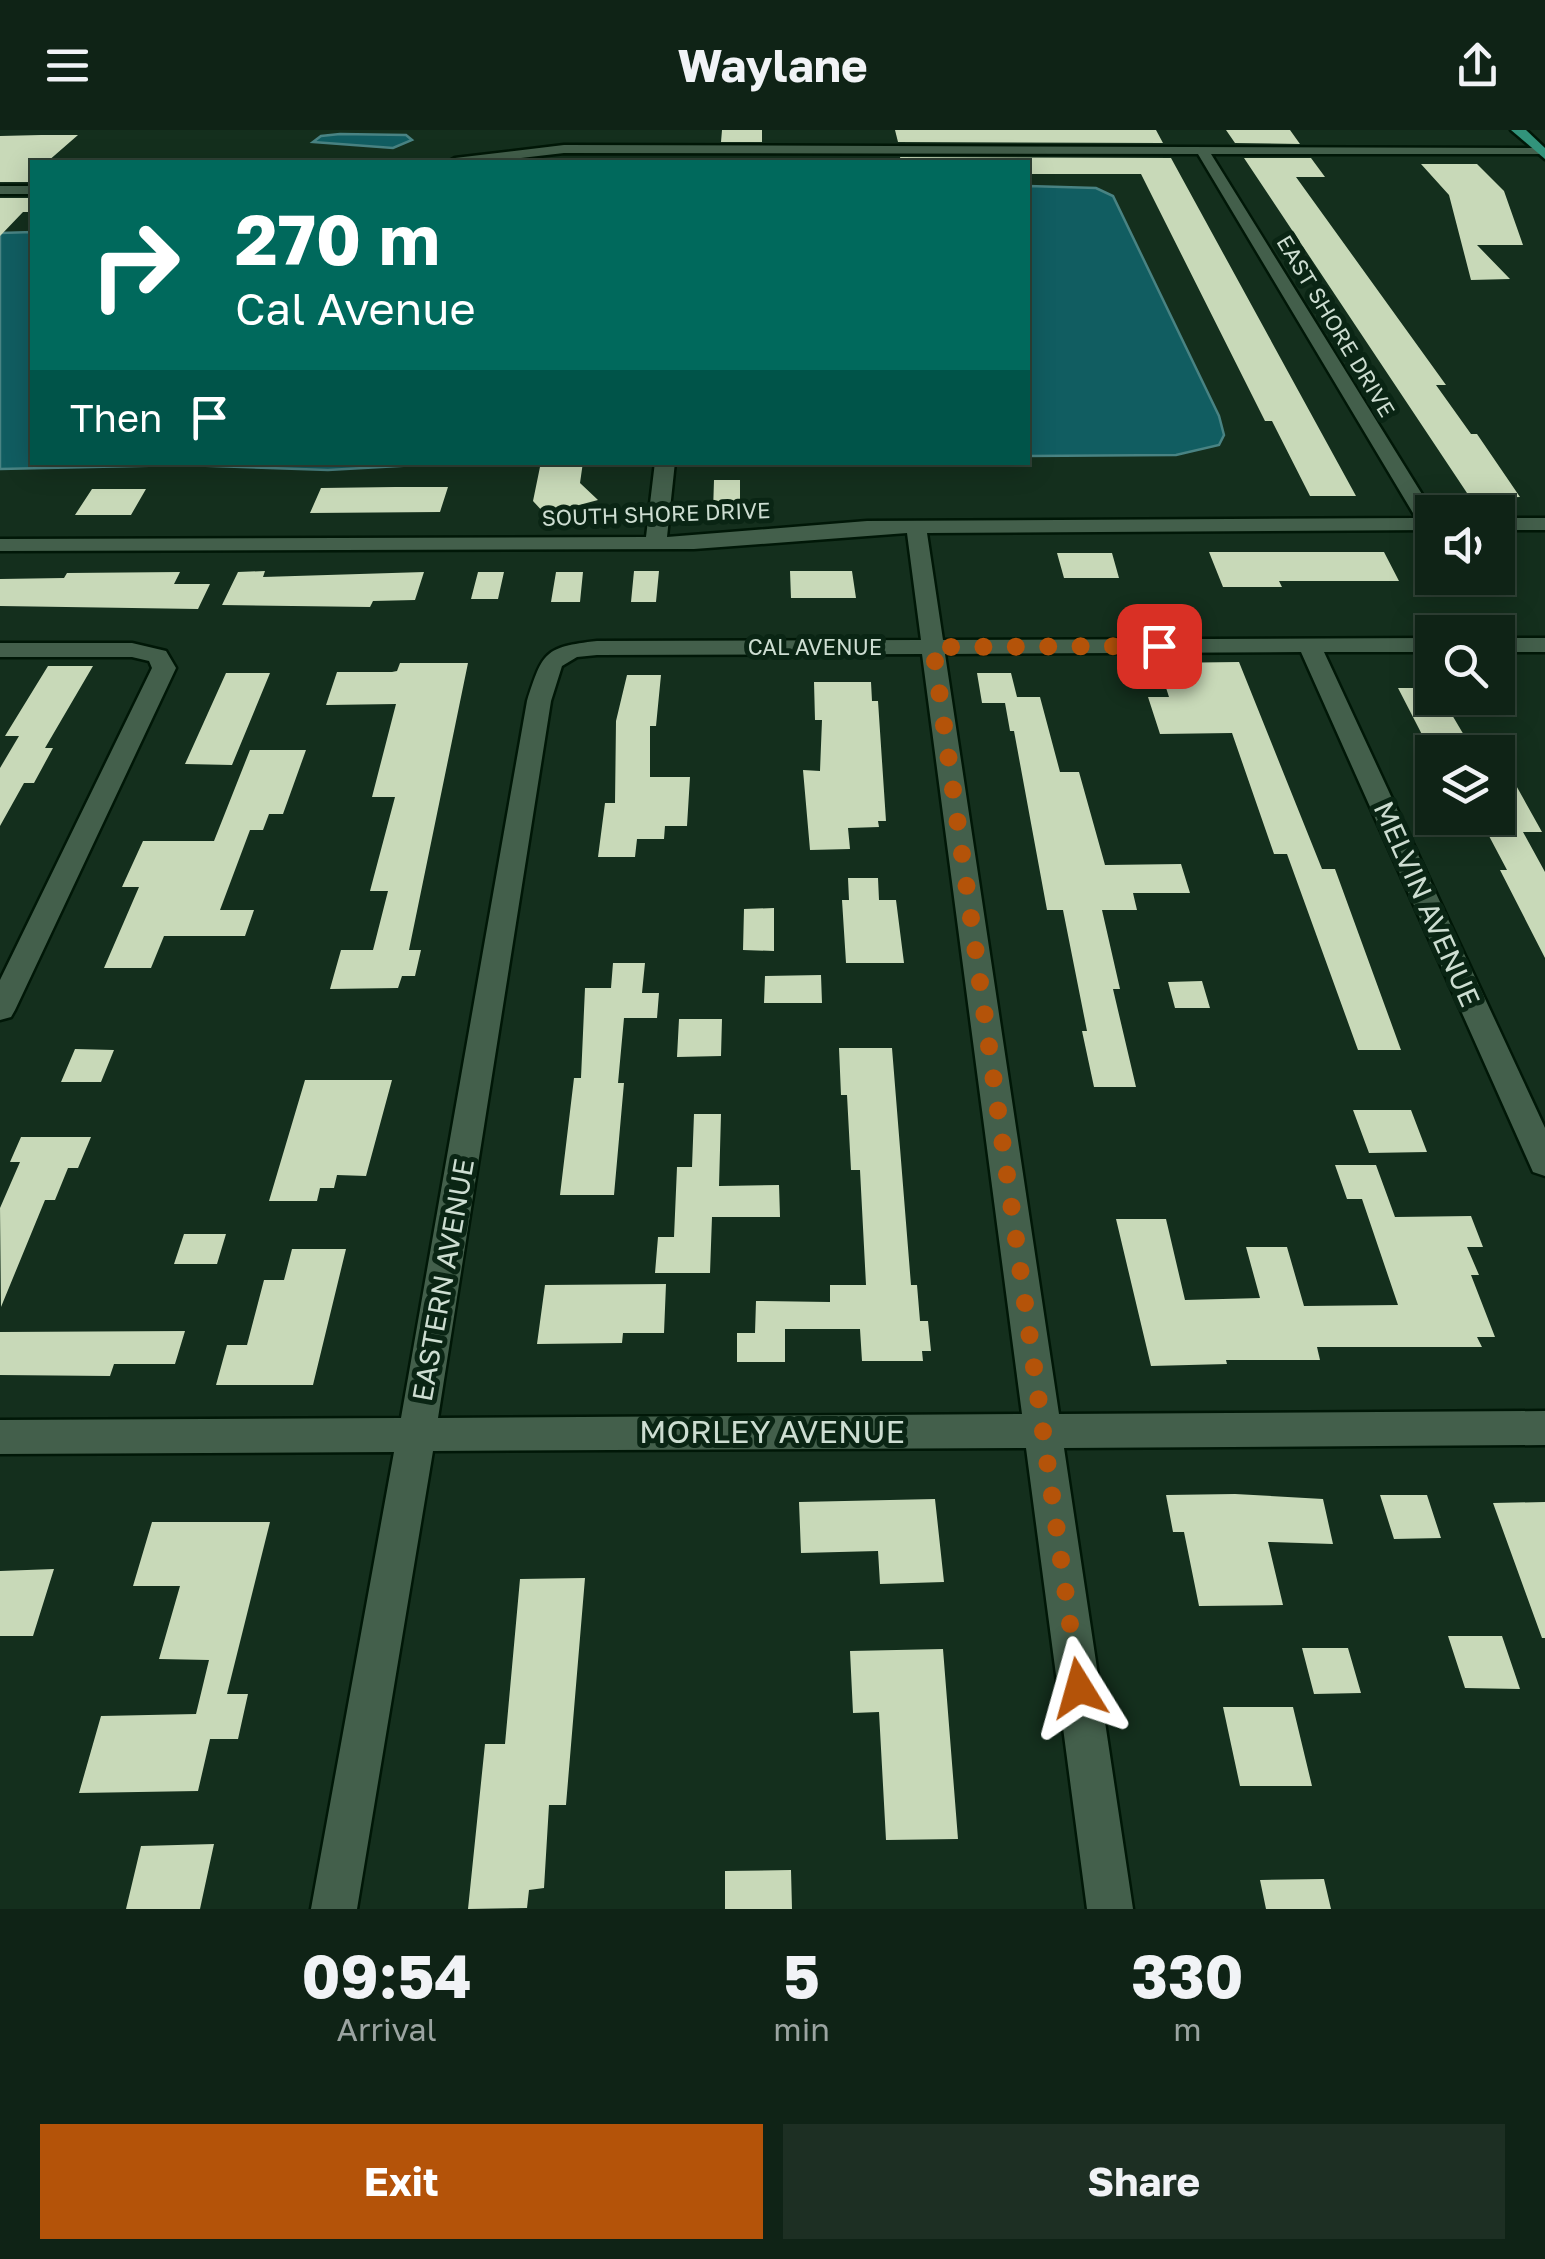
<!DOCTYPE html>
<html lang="en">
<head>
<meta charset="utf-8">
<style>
	:root { --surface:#0f2316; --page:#1d2f23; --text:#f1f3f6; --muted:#9ba4a1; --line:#2f4035; --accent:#b45309 }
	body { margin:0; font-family:"Golos Text",sans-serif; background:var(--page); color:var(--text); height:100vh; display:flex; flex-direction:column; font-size:38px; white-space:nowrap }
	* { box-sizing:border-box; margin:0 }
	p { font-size:32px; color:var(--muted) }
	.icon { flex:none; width:55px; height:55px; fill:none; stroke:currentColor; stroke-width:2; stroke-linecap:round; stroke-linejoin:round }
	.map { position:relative; height:1779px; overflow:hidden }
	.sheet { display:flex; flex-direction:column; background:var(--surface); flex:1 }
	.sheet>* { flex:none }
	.banner { position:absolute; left:30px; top:30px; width:1000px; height:305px; border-radius:0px; box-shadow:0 5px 25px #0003,0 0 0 2px var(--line); background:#00695c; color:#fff; overflow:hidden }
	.buttons { position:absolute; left:1415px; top:365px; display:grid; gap:20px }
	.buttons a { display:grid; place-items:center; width:100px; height:100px; border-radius:0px; background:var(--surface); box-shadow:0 5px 25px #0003,0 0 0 2px var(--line); font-size:50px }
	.pin { position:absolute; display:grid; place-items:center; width:85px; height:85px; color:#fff; margin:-42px; border-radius:20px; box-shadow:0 5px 15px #0006 }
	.me { position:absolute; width:110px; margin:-55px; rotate:352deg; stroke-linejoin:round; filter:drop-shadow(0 0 8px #0008) }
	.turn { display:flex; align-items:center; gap:35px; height:210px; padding:0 40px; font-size:45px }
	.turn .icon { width:130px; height:130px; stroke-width:2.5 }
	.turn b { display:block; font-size:70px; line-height:85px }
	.then { display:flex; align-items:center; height:95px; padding:0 40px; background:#0003; gap:20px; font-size:38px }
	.eta { display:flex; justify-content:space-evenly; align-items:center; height:170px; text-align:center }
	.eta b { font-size:60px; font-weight:700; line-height:70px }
	.button { display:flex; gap:20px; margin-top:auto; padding:20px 40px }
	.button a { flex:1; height:115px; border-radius:0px; background:var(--accent); color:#fff; font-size:40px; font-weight:700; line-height:115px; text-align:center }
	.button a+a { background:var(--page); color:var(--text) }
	header { display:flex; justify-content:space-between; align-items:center; height:130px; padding:0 40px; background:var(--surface); font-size:45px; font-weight:700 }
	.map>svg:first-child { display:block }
	.water { fill:#115d61; stroke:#498383; stroke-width:2.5 }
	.building { fill:#c8d9b8 }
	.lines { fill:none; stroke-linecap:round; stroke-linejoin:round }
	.minor-casing { stroke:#001707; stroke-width:5 }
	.major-casing { stroke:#001707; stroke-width:5 }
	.minor { fill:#435f4b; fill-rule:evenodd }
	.major { fill:#32937b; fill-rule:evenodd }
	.route { stroke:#b45309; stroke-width:18; stroke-dasharray:0 32.4 }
	.labels { text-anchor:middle; stroke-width:10; stroke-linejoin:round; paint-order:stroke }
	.far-street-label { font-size:22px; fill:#cdddd1; stroke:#0a2514 }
	.street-label { font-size:28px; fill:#cdddd1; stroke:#0a2514 }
	.near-street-label { font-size:32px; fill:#cdddd1; stroke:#0a2514 }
</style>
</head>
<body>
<header><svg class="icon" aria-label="menu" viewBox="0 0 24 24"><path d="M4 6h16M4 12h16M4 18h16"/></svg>Waylane<svg class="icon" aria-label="share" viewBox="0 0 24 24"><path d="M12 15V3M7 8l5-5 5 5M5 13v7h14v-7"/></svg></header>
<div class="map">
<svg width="1545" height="1779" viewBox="0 0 1545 1779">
	<rect width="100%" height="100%" fill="#142f1d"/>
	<!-- water -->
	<path class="water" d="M340 4 406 5 412 10 393 18 313 12 321 6Z
		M1028 56 1096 58 1113 66 1219 286 1224 305 1219 315 1176 325 1028 326Z
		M32 102V332L453 333 328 340 184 335 0 339V103Z"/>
	<!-- building -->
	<path class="building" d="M722 0H762V12H721Z
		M895 0H1156L1163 13 898 12Z
		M1226 0H1290L1300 14 1235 13Z
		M41 5H78L47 32H32V52H0V6Z
		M900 27 1171 28 1356 366H1310L1272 291H1265L1141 44H1028V32H901Z
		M1244 28H1311L1325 47H1296L1446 255H1436L1471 304H1477L1520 367 1471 369Z
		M1421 34H1477L1504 61 1523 115H1477L1510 149 1471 150 1449 65Z
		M0 68H32V82H23L0 106Z
		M541 332H583L580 353 598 370 545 384 533 371Z
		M714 350H740V383L713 382Z
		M395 357H448L440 382 310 383 321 358Z
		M92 359H146L131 385H75Z
		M1209 422H1384L1399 451H1279L1282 457H1223Z
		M1057 423H1112L1119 448H1064Z
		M265 441 263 447 424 442 415 470 373 471 370 477 222 475 238 442Z
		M634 441H659L656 472H631Z
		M790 441H852L856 468H791Z
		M180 442 174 454H210L198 479 0 476V449L64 448 67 443Z
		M478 442H504L498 469H471Z
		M556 442H583L580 472H551Z
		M1239 532 1322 739H1335L1401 920H1358L1287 724H1274L1232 603 1160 604 1148 567H1169L1158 533Z
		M400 533H468L409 820H421L415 846H402L398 858 330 859 341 820H373L388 761H370L395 667H372L396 574 326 575 337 542H392L397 541Z
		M48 536H93L45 618H53L34 653H24L0 696V638L19 606H5Z
		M226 543H270L232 635 185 634Z
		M977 543H1011L1017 567H1040L1060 642H1079L1105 735 1181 734 1190 763H1133L1137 780H1102L1120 859H1113L1136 957H1094L1082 901H1087L1063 780H1047L1014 601H1010L1005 573H982Z
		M627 545H661L656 596H650V647H690L687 696H665L664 709H637L635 727H598L605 673H615L616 591Z
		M814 552H871L872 571H878L886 691H878L879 697 848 698 850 719 810 720 803 640 820 641 822 590H815Z
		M1398 558H1432V568H1442L1474 622H1431Z
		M250 620H306L283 684H269L263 700H250L220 780H254L245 806H164L151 838H104L139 757H122L143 711H214Z
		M1498 623 1542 702H1523L1545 742V828L1500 740H1507L1480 689H1498Z
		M848 748H878L879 770H896L904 833H846L842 770H849Z
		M774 778V821L743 820 744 779Z
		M613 833H645L642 863H659L657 888H624L618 953H624L614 1065H560L574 948H581L585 858H611Z
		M821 845 822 873H764L765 846Z
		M1202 851 1210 878H1175L1168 852Z
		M679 889H722L721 926 677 927Z
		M839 918H892L911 1155H917L920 1191H928L931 1221H922L923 1231H862L860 1199H785V1232H737V1203H755L756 1171 830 1172V1155H866L860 1040H851L847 965H841Z
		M75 919 114 920 101 952H61Z
		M305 950H392L366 1046 337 1045 334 1058H320L317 1071H269Z
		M1353 980H1411L1427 1022 1369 1023Z
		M694 984H721L719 1056 779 1055 780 1087H712L710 1143H655L658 1107H674L677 1037H692Z
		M21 1007H91L78 1038H68L55 1070H45L1 1177 0 1078 20 1032H10Z
		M1335 1035H1376L1395 1087 1471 1086 1483 1117H1467L1479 1145H1471L1495 1207H1477L1482 1217H1317L1320 1230H1226L1227 1234 1151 1236 1116 1089H1166L1185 1170 1260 1168 1246 1117H1287L1304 1176 1398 1175 1362 1069H1347Z
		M184 1104H226L217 1134H174Z
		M292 1119H346L313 1255H216L227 1215H247L264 1150H284Z
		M666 1154 664 1203H623L622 1213 537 1214 545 1155Z
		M185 1201 175 1234H114L110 1246 0 1245V1202Z
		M1235 1364 1323 1369 1333 1414 1268 1412 1283 1475 1199 1476 1184 1402H1173L1166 1365Z
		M1380 1365H1427L1441 1408 1394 1409Z
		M935 1369 944 1452 880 1454 878 1421 801 1423 799 1372Z
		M1545 1372V1508H1542L1493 1373Z
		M152 1392H270L227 1564H248L238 1609H210L198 1661 79 1663 101 1586 196 1584 209 1530 159 1529 180 1456H133Z
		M54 1439 33 1506H0V1441Z
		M585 1448 566 1675H549L544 1758 529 1760 527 1778 468 1779 485 1614H505L520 1449Z
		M1448 1506H1502L1520 1559 1465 1558Z
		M1302 1518H1348L1361 1563 1314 1564Z
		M943 1519 958 1709 886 1710 879 1582 853 1583 850 1521Z
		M1223 1577H1293L1312 1656H1240Z
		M214 1714 200 1779H126L141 1716Z
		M791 1740 792 1779H725V1741Z
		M1324 1749 1331 1779H1266L1260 1750Z"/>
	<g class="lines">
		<!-- minor casing -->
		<g class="minor-casing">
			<path id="minor" d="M564 15 1545 18V23L1540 24H1211L1433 382 1432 400 927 403 943 510 1432 508V522H1324L1545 998V1046L1533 1042 1529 1033 1301 522 945 524 1059 1284 1545 1281V1315L1064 1318 1133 1779H1087L1026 1318 433 1321 357 1779H311L394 1322 0 1324V1290L401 1288 527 571C543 522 544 517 597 511L921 510 907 403 694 419 0 421V409L646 407 655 332H675L667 407 867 391 1416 388 1198 24 564 23 485 32H448L455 28ZM922 524 1022 1284 438 1288 551 571 562 536 577 527 597 525Z
				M0 56H32V64H0Z
				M1498 388H1545V400H1498Z
				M1498 508H1545V522H1498Z
				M0 513H132L166 521 176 538 15 880 11 887 0 890V850L152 538 149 531 132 527H0Z"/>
		</g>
		<!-- major casing -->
		<g class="major-casing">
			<path id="major" d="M1511 0H1526L1545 18V29Z"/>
		</g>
		<!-- minor -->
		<use href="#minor" class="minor"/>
		<!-- major -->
		<use href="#major" class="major"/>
	</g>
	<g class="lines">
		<!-- route -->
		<path class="route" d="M1079 1558 933 517 1159 516"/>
	</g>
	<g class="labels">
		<!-- far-street labels -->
		<g class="far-street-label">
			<text transform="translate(1336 196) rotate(59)" y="8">EAST SHORE DRIVE</text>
			<text transform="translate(656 384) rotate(-2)" y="8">SOUTH SHORE DRIVE</text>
			<text x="815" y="525">CAL AVENUE</text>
		</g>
		<!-- street labels -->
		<g class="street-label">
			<text transform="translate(1427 774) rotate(66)" y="10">MELVIN AVENUE</text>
			<text transform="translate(443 1150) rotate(-80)" y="10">EASTERN AVENUE</text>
		</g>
		<!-- near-street labels -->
		<g class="near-street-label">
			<text x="772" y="1313">MORLEY AVENUE</text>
		</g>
	</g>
</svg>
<div class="buttons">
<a><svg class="icon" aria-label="sound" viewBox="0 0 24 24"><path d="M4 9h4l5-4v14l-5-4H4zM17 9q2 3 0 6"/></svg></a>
<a><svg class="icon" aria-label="search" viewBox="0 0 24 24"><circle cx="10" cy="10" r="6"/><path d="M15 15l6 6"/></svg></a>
<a><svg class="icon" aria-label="layers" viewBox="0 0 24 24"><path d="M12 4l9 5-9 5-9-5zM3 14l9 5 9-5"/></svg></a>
</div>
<div class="pin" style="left:1159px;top:516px;background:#d93025"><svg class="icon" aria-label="arrive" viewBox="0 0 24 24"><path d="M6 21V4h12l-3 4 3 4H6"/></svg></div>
<svg class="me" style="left:1079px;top:1558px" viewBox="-20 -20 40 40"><path d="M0-17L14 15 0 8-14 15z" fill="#b45309" stroke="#fff" stroke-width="4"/></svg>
<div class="banner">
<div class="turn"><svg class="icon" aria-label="right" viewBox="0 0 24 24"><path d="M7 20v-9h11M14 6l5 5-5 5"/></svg><div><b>270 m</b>Cal Avenue</div></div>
<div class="then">Then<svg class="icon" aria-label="arrive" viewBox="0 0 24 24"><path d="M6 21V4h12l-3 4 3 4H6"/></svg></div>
</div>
</div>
<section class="sheet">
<div class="eta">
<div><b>09:54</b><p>Arrival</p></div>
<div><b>5</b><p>min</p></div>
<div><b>330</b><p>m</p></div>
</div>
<div class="button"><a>Exit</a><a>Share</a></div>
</section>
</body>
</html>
